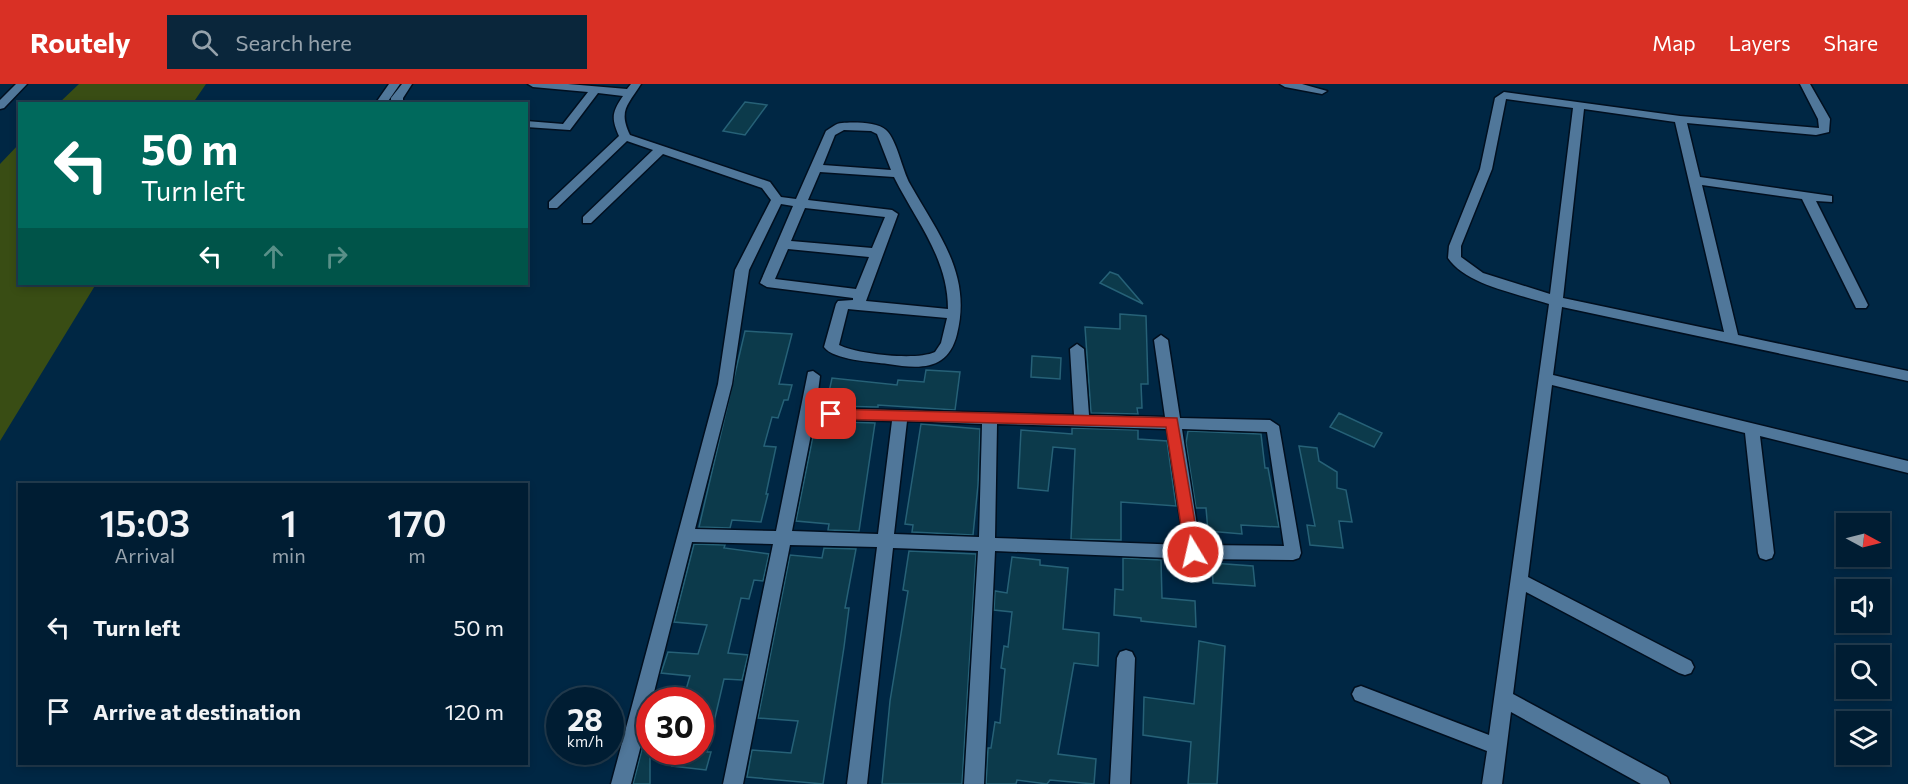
<!DOCTYPE html>
<html lang="en">
<head>
<meta charset="utf-8">
<style>
	:root { --surface:#001d33; --page:#0a263b; --text:#f1f3f6; --muted:#95a2ac; --line:#223b4e; --accent:#d93025 }
	body { margin:0; font-family:Commissioner,sans-serif; background:var(--page); color:var(--text); height:100vh; display:flex; flex-direction:column; font-size:22px; white-space:nowrap }
	* { box-sizing:border-box; margin:0 }
	p { font-size:20px; color:var(--muted) }
	.icon { flex:none; width:33px; height:33px; fill:none; stroke:currentColor; stroke-width:2; stroke-linecap:round; stroke-linejoin:round }
	.map { position:relative; flex:1; overflow:hidden }
	.panel { position:absolute; left:18px; top:399px; width:510px; height:282px; display:flex; flex-direction:column; background:var(--surface); border-radius:0px; box-shadow:0 3px 9px #0003,0 0 0 2px var(--line) }
	.panel>* { flex:none }
	.banner { position:absolute; left:18px; top:18px; width:510px; height:183px; border-radius:0px; box-shadow:0 3px 9px #0003,0 0 0 2px var(--line); background:#00695c; color:#fff; overflow:hidden }
	.needle { width:39px; rotate:97deg }
	.controls { position:absolute; left:1836px; top:429px; display:grid; gap:12px }
	.controls a { display:grid; place-items:center; width:54px; height:54px; border-radius:0px; background:var(--surface); box-shadow:0 3px 9px #0003,0 0 0 2px var(--line); font-size:30px }
	.speed { position:absolute; left:546px; top:603px; display:flex; gap:12px; font-size:30px; font-weight:700; text-align:center }
	.speed>* { display:grid; place-content:center; width:78px; height:78px; border-radius:50%; background:var(--surface); box-shadow:0 3px 9px #0003,0 0 0 2px var(--line); line-height:1 }
	.speed small { font-size:15px; font-weight:400 }
	.speed .limit { border:9px solid #d22; background:#fff; color:#111 }
	.pin { position:absolute; display:grid; place-items:center; width:51px; height:51px; color:#fff; margin:-26px; border-radius:12px; box-shadow:0 3px 9px #0006 }
	.me { position:absolute; width:66px; margin:-33px; rotate:351deg; stroke-linejoin:round; filter:drop-shadow(0 0 4px #0008) }
	.turn { display:flex; align-items:center; gap:21px; height:126px; padding:0 24px; font-size:27px }
	.turn .icon { width:78px; height:78px; stroke-width:2.5 }
	.turn b { display:block; font-size:42px; line-height:51px }
	.lanes { display:flex; align-items:center; height:57px; padding:0 24px; background:#0003; justify-content:center; gap:30px; direction:ltr }
	.lanes .off { opacity:.35 }
	.eta { display:flex; justify-content:space-evenly; align-items:center; height:102px; text-align:center }
	.eta b { font-size:36px; font-weight:600; line-height:42px }
	ul { padding:0; list-style:none }
	li { display:flex; align-items:center; gap:18px; height:84px; padding:0 24px }
	li div { flex:1 }
	li b { display:block; font-size:22px }
	li em { font-style:normal }
	header { display:flex; align-items:center; gap:36px; box-sizing:border-box; height:84px; padding:0 30px; background:var(--accent); color:#fff }
	header strong { font-size:28px }
	nav { display:flex; gap:33px; margin-inline-start:auto; font-size:21px }
	.search { width:420px; height:54px; background:var(--page); display:flex; align-items:center; gap:15px; box-sizing:border-box; padding:0 21px; border-radius:0px; color:var(--muted); font-size:22px }
	.map>svg:first-child { display:block }
	.water { fill:#394d14 }
	.building { fill:#0c3a4b; stroke:#266177; stroke-width:1.5 }
	.lines { fill:none; stroke-linecap:round; stroke-linejoin:round }
	.minor-casing { stroke:#000f1f; stroke-width:3 }
	.minor { fill:#50779a; fill-rule:evenodd }
	.route { fill:#d93025; stroke:#8d1f18; stroke-width:1.5 }
</style>
</head>
<body>
<header>
<strong>Routely</strong>
<div class="search"><svg class="icon" aria-label="search" viewBox="0 0 24 24"><circle cx="10" cy="10" r="6"/><path d="M15 15l6 6"/></svg>Search here</div>
<nav><a>Map</a><a>Layers</a><a>Share</a></nav>
</header>
<div class="map">
<svg width="1908" height="700" viewBox="0 0 1908 700">
	<rect width="100%" height="100%" fill="#002744"/>
	<!-- water -->
	<path class="water" d="M79 0H206L193 19H59Z
		M19 60 20 200H96L0 357V80Z"/>
	<!-- building -->
	<path class="building" d="M745 18 767 21 745 51 723 47Z
		M1110 188 1118 191 1143 220 1100 199Z
		M1120 230 1146 232 1148 300H1141L1142 324H1137L1138 330 1091 329 1085 243 1120 245Z
		M745 247 792 250 779 300 792 301 788 316H784L778 334 772 333 764 362 776 363 766 410H768L761 438 732 436 730 444 699 443Z
		M1032 272 1061 274 1060 295 1031 293Z
		M926 286 960 288 955 326 878 321V323L826 322 832 294 897 301 898 296 924 298Z
		M1339 329 1382 349 1374 363 1330 343Z
		M816 337 875 339 859 447 828 446 829 440 796 437Z
		M921 340 980 345 978 401 973 451 912 448 913 441 905 440Z
		M1072 344 1138 346V355L1167 357 1176 422 1121 418V456L1071 455 1075 365 1053 363 1048 407 1018 404 1021 346 1072 350Z
		M1188 347 1261 350 1265 384H1268L1279 443 1241 441 1242 450 1208 447 1206 424H1196L1186 359Z
		M1299 362 1317 364 1319 377 1337 388V404L1346 406 1352 438 1339 437 1343 464 1310 461 1307 441 1315 442Z
		M694 460 725 461 724 464 769 470 763 497 754 496 749 515 741 514 728 569 748 571 742 596 724 595 707 668H711L706 686 672 682 677 668H700V616H683L690 592 661 589 668 568 698 570 707 541 674 538Z
		M824 464 856 465 845 524H849L844 563 823 700 747 693 752 666 791 669 798 637 758 634 790 471 822 474Z
		M909 467 976 470 962 700H882L890 617 908 507 903 506Z
		M1012 473 1040 476V481L1068 484 1063 545 1099 549 1098 582 1074 579 1058 670 1096 675 1094 700 1050 696 1047 700 1017 696 1016 700H986L988 664H991L995 638 1000 639 1005 585 1001 584 1004 562 1008 563 1012 528 994 526 995 507 1007 509Z
		M1123 474 1161 476 1162 514 1195 517 1196 543 1141 537V534L1114 531 1115 505 1123 506Z
		M1212 479 1253 482 1255 502 1213 499Z
		M1199 557 1225 562 1217 700H1188L1191 658 1143 651 1144 613 1194 620Z
		M647 646H650V700H633Z"/>
	<g class="lines">
		<!-- minor casing -->
		<g class="minor-casing">
			<path id="minor" d="M16 0H27L4 24 0 25V16Z
				M389 0H400L386 20H375Z
				M402 0H412L403 14V20H391V14Z
				M528 0H568L627 5 631 0H641C628 21 618 26 630 51L770 98 781 113 796 115 826 47C831 44 836 39 842 39 853 38 878 38 886 46 897 56 902 86 910 100 938 150 972 190 957 250 948 287 920 285 888 280 873 278 833 276 824 263L836 220 838 217 853 216V214L767 203 760 199 793 122 781 120 749 186 732 300 695 445 776 447 808 288 813 287 820 292 816 324 1074 331 1070 265 1077 260 1084 265 1089 331 1165 333 1154 256 1161 251 1168 256 1180 334 1270 336 1279 342 1301 469 1299 474 1293 476 1193 475 995 467 984 700H964L978 467 893 464 867 700H847L877 463 790 461 743 700H723L773 460 692 458 652 616H650V626L631 700H611L718 300 735 186 771 116 762 104 663 70 591 139H583V133L653 66 627 57 557 124H549V118L619 52C611 34 612 28 623 12L598 9 570 46 526 43V37L563 40 588 8 533 3ZM844 46 871 47 877 50 891 86 823 81 835 51ZM820 88 894 93C916 137 948 174 948 225L866 217 898 130 892 126 808 116ZM805 124 885 133 872 164 791 157ZM788 165 869 173 856 205 775 195ZM848 225 858 226 947 234 941 259 935 268C916 277 857 270 839 261ZM814 335 892 337 878 450 792 447ZM907 337 982 340 979 453 894 450ZM997 340 1167 345 1184 461 995 454ZM1182 345 1267 348 1284 462 1200 461Z
				M1280 0H1302L1327 7 1322 10 1285 3Z
				M1800 0H1810L1830 35 1829 48 1816 51 1687 39 1700 93 1832 112V118L1816 117 1868 221 1866 224H1856L1802 115 1702 101 1738 251 1908 287V297L1562 223 1553 291 1908 377V389L1760 352 1774 469 1772 474 1766 476 1760 474 1758 469 1745 349 1552 301 1528 493 1691 577 1694 583 1691 589 1685 591 1679 589 1526 508 1513 610 1667 693 1670 700H1641L1511 628 1502 700H1482L1487 667 1355 616 1352 610 1355 604 1361 602 1489 651 1549 220C1519 210 1466 201 1448 174L1449 162 1480 85 1495 14 1504 8 1680 32 1819 44 1818 35ZM1506 15 1573 24 1550 210 1483 189 1461 173V162L1492 85ZM1584 25 1675 38 1724 248 1563 214Z
				M1126 566 1132 568 1135 574 1130 700H1110L1117 574 1120 568Z"/>
		</g>
		<!-- minor -->
		<use href="#minor" class="minor"/>
	</g>
	<!-- route -->
	<path class="route" d="M831 325 1177 334 1200 468 1193 474 1185 468 1166 343 831 335 825 330Z"/>
</svg>
<div class="controls">
<a><svg class="needle" viewBox="-14 -14 28 28"><path d="M0-13l5 13h-10z" fill="#e53935"/><path d="M0 13l5-13h-10z" fill="#95a2ac"/></svg></a>
<a><svg class="icon" aria-label="sound" viewBox="0 0 24 24"><path d="M4 9h4l5-4v14l-5-4H4zM17 9q2 3 0 6"/></svg></a>
<a><svg class="icon" aria-label="search" viewBox="0 0 24 24"><circle cx="10" cy="10" r="6"/><path d="M15 15l6 6"/></svg></a>
<a><svg class="icon" aria-label="layers" viewBox="0 0 24 24"><path d="M12 4l9 5-9 5-9-5zM3 14l9 5 9-5"/></svg></a>
</div>
<div class="speed"><div>28<small>km/h</small></div><div class="limit">30</div></div>
<div class="pin" style="left:831px;top:330px;background:#d93025"><svg class="icon" aria-label="arrive" viewBox="0 0 24 24"><path d="M6 21V4h12l-3 4 3 4H6"/></svg></div>
<svg class="me" style="left:1193px;top:468px" viewBox="-20 -20 40 40"><circle r="17" fill="#d93025" stroke="#fff" stroke-width="3"/><path d="M0-11L8 9 0 5-8 9z" fill="#fff"/></svg>
<div class="banner">
<div class="turn"><svg class="icon" aria-label="left" viewBox="0 0 24 24"><path d="M17 20v-9H6M10 6l-5 5 5 5"/></svg><div><b>50 m</b>Turn left</div></div>
<div class="lanes"><svg class="icon" aria-label="left" viewBox="0 0 24 24"><path d="M17 20v-9H6M10 6l-5 5 5 5"/></svg><svg class="icon off" aria-label="ahead" viewBox="0 0 24 24"><path d="M12 20V5M6 11l6-6 6 6"/></svg><svg class="icon off" aria-label="right" viewBox="0 0 24 24"><path d="M7 20v-9h11M14 6l5 5-5 5"/></svg></div>
</div>
<section class="panel">
<div class="eta">
<div><b>15:03</b><p>Arrival</p></div>
<div><b>1</b><p>min</p></div>
<div><b>170</b><p>m</p></div>
</div>
<ul>
<li><svg class="icon" aria-label="left" viewBox="0 0 24 24"><path d="M17 20v-9H6M10 6l-5 5 5 5"/></svg><div><b>Turn left</b></div><em>50 m</em></li>
<li><svg class="icon" aria-label="arrive" viewBox="0 0 24 24"><path d="M6 21V4h12l-3 4 3 4H6"/></svg><div><b>Arrive at destination</b></div><em>120 m</em></li>
</ul>
</section>
</div>
</body>
</html>
